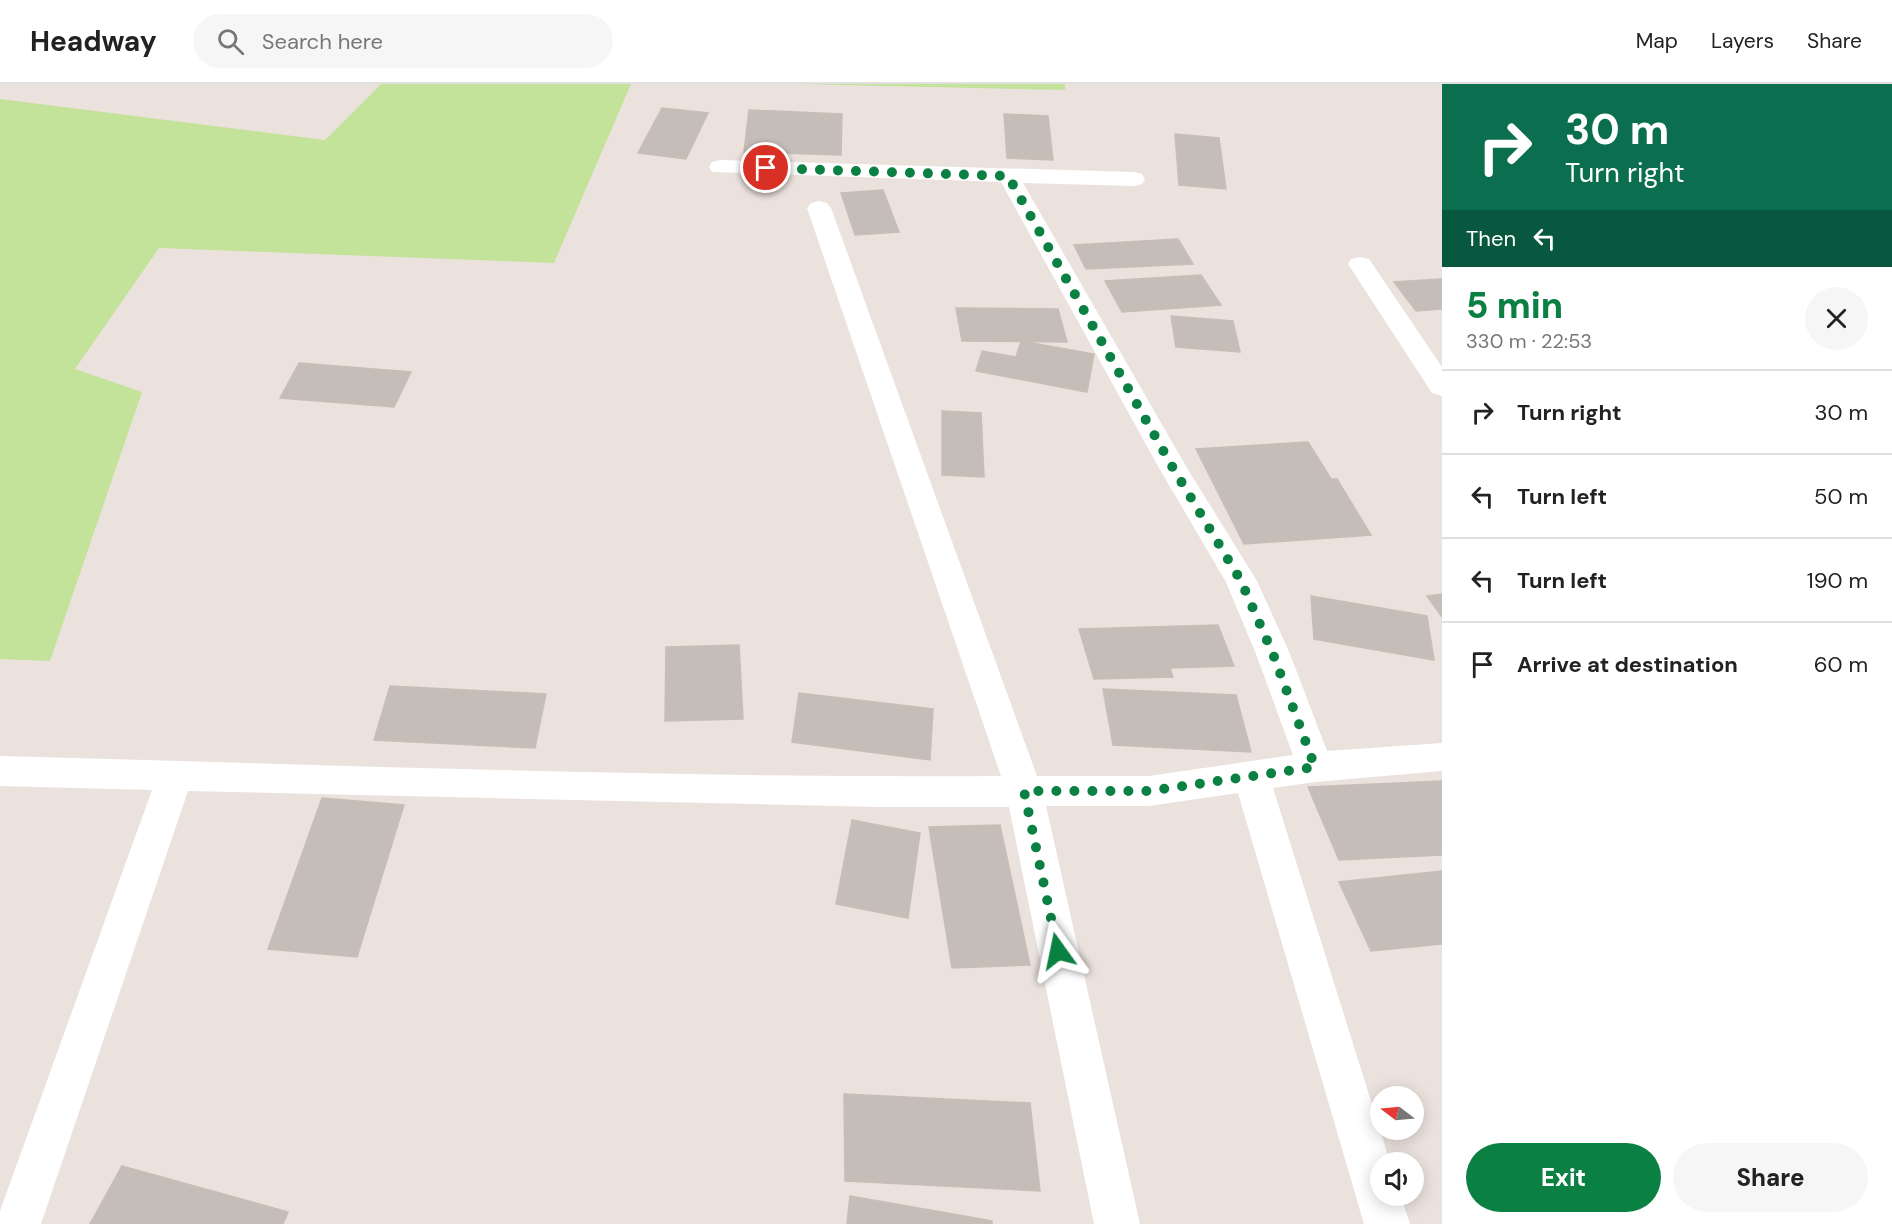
<!DOCTYPE html>
<html lang="en">
<head>
<meta charset="utf-8">
<style>
	:root { --surface:#fff; --page:#f6f6f6; --text:#222; --muted:#767676; --line:#e0e0e0; --accent:#0b8043 }
	body { margin:0; font-family:"DM Sans",sans-serif; background:var(--page); color:var(--text); height:100vh; display:flex; flex-direction:column; font-size:22px; white-space:nowrap }
	* { box-sizing:border-box; margin:0 }
	p { font-size:20px; color:var(--muted) }
	.icon { flex:none; width:33px; height:33px; fill:none; stroke:currentColor; stroke-width:2; stroke-linecap:round; stroke-linejoin:round }
	.map { position:relative; flex:1; overflow:hidden }
	.side { display:flex; flex-direction:column; background:var(--surface); width:450px }
	.side>* { flex:none }
	.hud { background:#0b6e4f; color:#fff; overflow:hidden }
	.needle { width:39px; rotate:286deg }
	.buttons { position:absolute; left:1370px; top:1002px; display:grid; gap:12px }
	.buttons a { display:grid; place-items:center; width:54px; height:54px; border-radius:50%; background:var(--surface); box-shadow:0 3px 15px #0003; font-size:30px }
	.pin { position:absolute; display:grid; place-items:center; width:51px; height:51px; color:#fff; margin:-26px; border:3px solid #fff; border-radius:50%; box-shadow:0 2px 6px #0007 }
	.me { position:absolute; width:66px; margin:-33px; rotate:348deg; stroke-linejoin:round; filter:drop-shadow(0 0 4px #0008) }
	.turn { display:flex; align-items:center; gap:21px; height:126px; padding:0 24px; font-size:27px }
	.turn .icon { width:78px; height:78px; stroke-width:2.5 }
	.turn b { display:block; font-size:42px; line-height:51px }
	.then { display:flex; align-items:center; height:57px; padding:0 24px; background:#0003; gap:12px; font-size:22px }
	.round { display:grid; place-items:center; flex:none; width:63px; height:63px; border-radius:32px; background:var(--page) }
	.summary { display:flex; align-items:center; justify-content:space-between; height:102px; padding:0 24px }
	h1 { font-size:36px; font-weight:800; line-height:45px; color:var(--accent) }
	.primary-button { display:flex; gap:12px; margin-top:auto; padding:12px 24px }
	.primary-button a { flex:1; height:69px; border-radius:36px; background:var(--accent); color:#fff; font-size:24px; font-weight:800; line-height:69px; text-align:center }
	.primary-button a+a { background:var(--page); color:var(--text) }
	ul { padding:0; list-style:none }
	li { display:flex; align-items:center; gap:18px; height:84px; padding:0 24px; border-top:2px solid var(--line) }
	li div { flex:1 }
	li b { display:block; font-size:22px }
	li em { font-style:normal }
	header { display:flex; align-items:center; gap:36px; box-sizing:border-box; height:84px; padding:0 30px; background:var(--surface); border-bottom:2px solid var(--line) }
	header strong { font-size:28px }
	nav { display:flex; gap:33px; margin-inline-start:auto; font-size:21px }
	.search { width:420px; height:54px; background:var(--page); display:flex; align-items:center; gap:15px; box-sizing:border-box; padding:0 21px; border-radius:33px; color:var(--muted); font-size:22px }
	main { display:flex; flex:1; min-height:0 }
	.map>svg:first-child { display:block }
	.green { fill:#c3e29a }
	.building { fill:#c5beb8; stroke:#c8beb6; stroke-width:1.5 }
	.lines { fill:none; stroke-linecap:round; stroke-linejoin:round }
	.minor { fill:#fff; fill-rule:evenodd }
	.route { stroke:#0b8043; stroke-width:10; stroke-dasharray:0 18 }
</style>
</head>
<body>
<header>
<strong>Headway</strong>
<div class="search"><svg class="icon" aria-label="search" viewBox="0 0 24 24"><circle cx="10" cy="10" r="6"/><path d="M15 15l6 6"/></svg>Search here</div>
<nav><a>Map</a><a>Layers</a><a>Share</a></nav>
</header>
<main>
<div class="map">
<svg width="1442" height="1140" viewBox="0 0 1442 1140">
	<rect width="100%" height="100%" fill="#ece2dd"/>
	<!-- green -->
	<path class="green" d="M381 0H631L554 179 159 164 75 285 142 308 50 577 0 575V15L325 56Z
		M796 0H1065V6Z"/>
	<!-- building -->
	<path class="building" d="M662 24 708 29 686 75 638 69Z
		M749 26 842 30 841 71 744 68Z
		M1004 30 1048 32 1053 76 1007 74Z
		M1175 50 1219 54 1226 105 1179 101Z
		M883 106 899 148 855 151 841 109Z
		M1178 155 1193 180 1086 185 1074 161Z
		M1201 191 1221 221 1122 228 1105 197Z
		M1442 195V225L1416 227 1394 198Z
		M956 224 1058 225 1067 258 962 257Z
		M1171 232 1233 237 1240 268 1176 263Z
		M1021 257 1094 270 1087 308 976 287 982 267 1016 273Z
		M299 279 411 288 394 323 280 314Z
		M942 327 981 329 984 393 942 391Z
		M1308 358 1331 395H1337L1371 451 1244 460 1196 365Z
		M1442 510V533L1427 512Z
		M1311 512 1427 532 1434 576 1314 555Z
		M1218 541 1234 582 1170 584 1173 593 1094 595 1079 545Z
		M739 561 743 635 665 637 666 563Z
		M390 602 546 610 535 664 374 656Z
		M1103 605 1236 611 1251 668 1113 661Z
		M799 609 933 625 930 676 792 658Z
		M1442 697V771L1339 776 1308 703Z
		M322 714 404 721 357 873 268 865Z
		M852 736 920 749 908 834 836 820Z
		M1000 741 1030 881 952 884 929 743Z
		M1442 787V860L1371 867 1339 798Z
		M844 1010 1030 1019 1040 1107 845 1097Z
		M122 1082 288 1128 283 1140H90Z
		M850 1112 992 1137V1140H847Z"/>
	<g class="lines">
		<!-- minor -->
		<path class="minor" d="M720 76 1134 88 1142 90 1145 95 1142 100 1134 102 1023 99 1187 384 1257 497 1290 570 1327 667 1442 659V687L1315 698 1273 704 1390 1078H1380V1112H1401L1410 1140H1364L1238 709 1149 722H1046L1140 1140H1094L1009 723H879L188 707 41 1140H0V1127L152 706 0 702V672C334 681 667 694 1001 692L807 124 811 119 819 117 827 119 831 124 1037 692H1149L1293 671 1256 570 1226 498 1159 384 1001 98 712 88 709 83 712 78Z
			M1360 173 1369 175 1442 283V312L1432 309 1348 180 1351 175Z"/>
	</g>
	<g class="lines">
		<!-- route -->
		<path class="route" d="M766 84 1008 92 1173 384 1241 497 1273 570 1315 683 1149 707H1024L1058 867"/>
	</g>
</svg>
<div class="buttons">
<a><svg class="needle" viewBox="-14 -14 28 28"><path d="M0-13l5 13h-10z" fill="#e53935"/><path d="M0 13l5-13h-10z" fill="#767676"/></svg></a>
<a><svg class="icon" aria-label="sound" viewBox="0 0 24 24"><path d="M4 9h4l5-4v14l-5-4H4zM17 9q2 3 0 6"/></svg></a>
</div>
<div class="pin" style="left:766px;top:84px;background:#d93025"><svg class="icon" aria-label="arrive" viewBox="0 0 24 24"><path d="M6 21V4h12l-3 4 3 4H6"/></svg></div>
<svg class="me" style="left:1058px;top:867px" viewBox="-20 -20 40 40"><path d="M0-17L14 15 0 8-14 15z" fill="#0b8043" stroke="#fff" stroke-width="4"/></svg>
</div>
<section class="side">
<div class="hud">
<div class="turn"><svg class="icon" aria-label="right" viewBox="0 0 24 24"><path d="M7 20v-9h11M14 6l5 5-5 5"/></svg><div><b>30 m</b>Turn right</div></div>
<div class="then">Then<svg class="icon" aria-label="left" viewBox="0 0 24 24"><path d="M17 20v-9H6M10 6l-5 5 5 5"/></svg></div>
</div>
<div class="summary"><div><h1>5 min</h1><p>330 m · 22:53</p></div><a class="round"><svg class="icon" aria-label="close" viewBox="0 0 24 24"><path d="M6 6l12 12M18 6L6 18"/></svg></a></div>
<ul>
<li><svg class="icon" aria-label="right" viewBox="0 0 24 24"><path d="M7 20v-9h11M14 6l5 5-5 5"/></svg><div><b>Turn right</b></div><em>30 m</em></li>
<li><svg class="icon" aria-label="left" viewBox="0 0 24 24"><path d="M17 20v-9H6M10 6l-5 5 5 5"/></svg><div><b>Turn left</b></div><em>50 m</em></li>
<li><svg class="icon" aria-label="left" viewBox="0 0 24 24"><path d="M17 20v-9H6M10 6l-5 5 5 5"/></svg><div><b>Turn left</b></div><em>190 m</em></li>
<li><svg class="icon" aria-label="arrive" viewBox="0 0 24 24"><path d="M6 21V4h12l-3 4 3 4H6"/></svg><div><b>Arrive at destination</b></div><em>60 m</em></li>
</ul>
<div class="primary-button"><a>Exit</a><a>Share</a></div>
</section>
</main>
</body>
</html>
